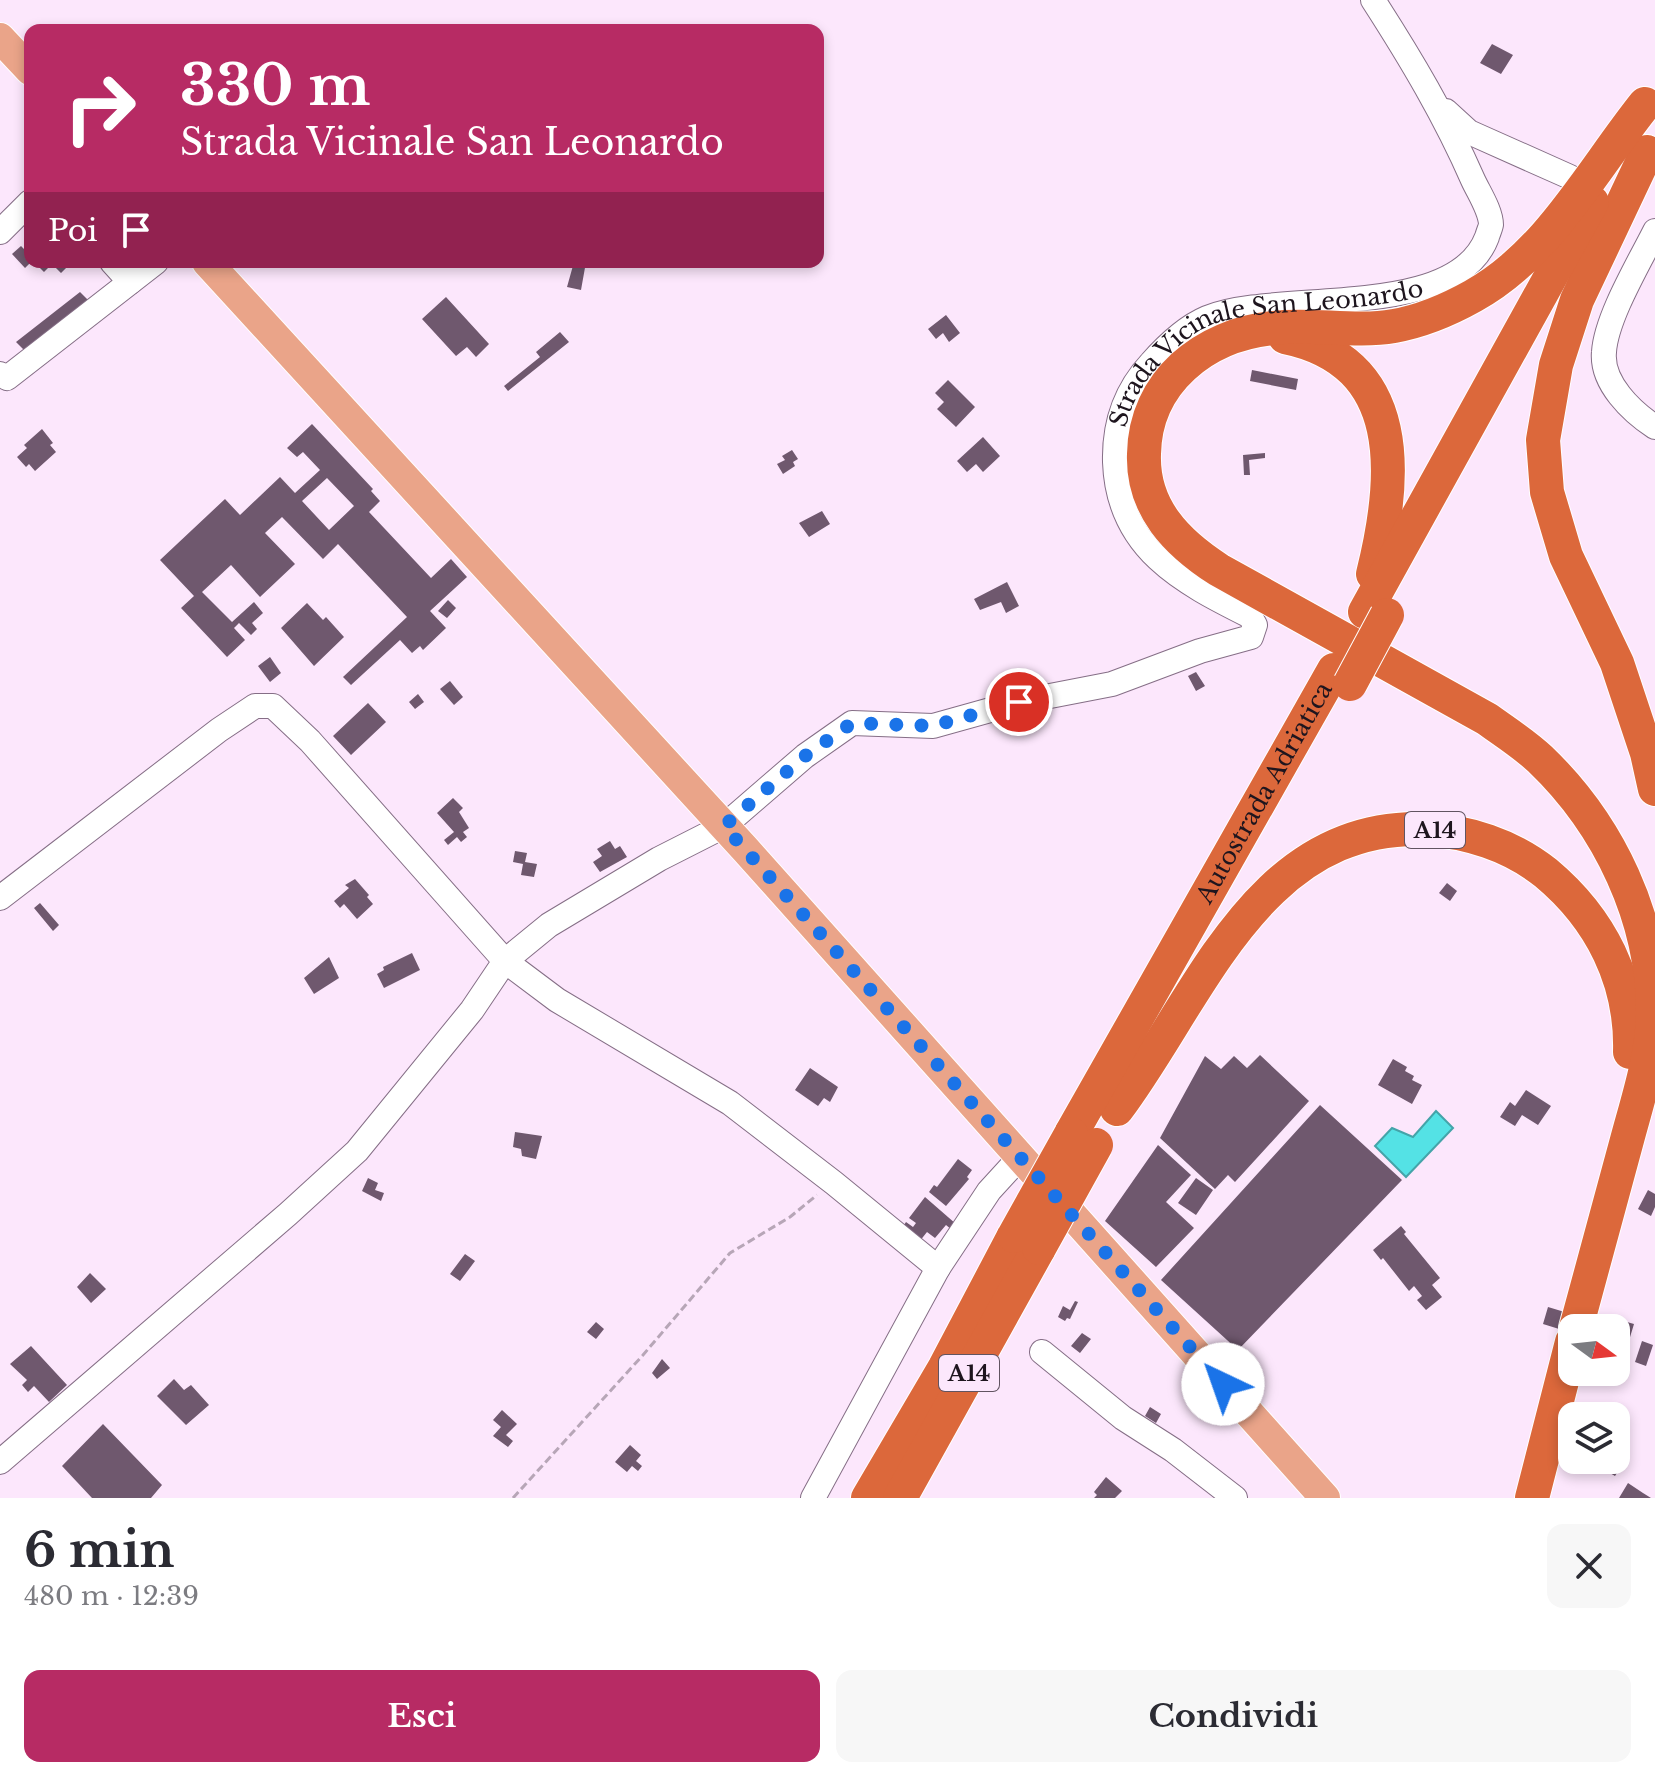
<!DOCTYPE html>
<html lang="it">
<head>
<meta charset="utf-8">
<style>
	:root { --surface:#fff; --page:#f7f7f7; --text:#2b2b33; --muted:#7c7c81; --accent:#b72b64 }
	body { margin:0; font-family:"Libre Baskerville",serif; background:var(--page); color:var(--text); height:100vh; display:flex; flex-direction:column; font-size:30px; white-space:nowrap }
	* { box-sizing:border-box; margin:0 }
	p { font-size:26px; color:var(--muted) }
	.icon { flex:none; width:44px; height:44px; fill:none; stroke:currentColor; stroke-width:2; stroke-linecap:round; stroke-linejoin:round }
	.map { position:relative; height:1498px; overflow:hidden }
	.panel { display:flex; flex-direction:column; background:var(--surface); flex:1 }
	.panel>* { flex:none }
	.guide { position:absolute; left:24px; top:24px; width:800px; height:244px; border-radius:16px; box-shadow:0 4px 12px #0003; background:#b72b64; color:#fff; overflow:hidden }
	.needle { width:52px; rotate:105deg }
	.tools { position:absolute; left:1558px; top:1314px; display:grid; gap:16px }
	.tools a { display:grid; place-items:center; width:72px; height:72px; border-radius:16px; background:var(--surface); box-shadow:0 4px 12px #0003; font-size:40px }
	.pin { position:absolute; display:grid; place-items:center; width:68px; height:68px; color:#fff; margin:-34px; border:4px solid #fff; border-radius:50%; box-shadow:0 2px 8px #0007 }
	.me { position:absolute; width:88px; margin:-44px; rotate:318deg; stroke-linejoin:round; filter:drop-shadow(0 0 6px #0008) }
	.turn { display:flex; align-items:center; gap:28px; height:168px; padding:0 24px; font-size:36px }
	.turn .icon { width:104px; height:104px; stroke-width:2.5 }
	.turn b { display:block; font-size:56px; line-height:68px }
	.then { display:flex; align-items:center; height:76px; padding:0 24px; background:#0003; gap:16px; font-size:30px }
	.round { display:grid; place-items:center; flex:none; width:84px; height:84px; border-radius:16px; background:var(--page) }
	.headline { display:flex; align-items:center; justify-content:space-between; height:136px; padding:0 24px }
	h1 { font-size:48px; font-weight:800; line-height:60px }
	.action { display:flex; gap:16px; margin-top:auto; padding:16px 24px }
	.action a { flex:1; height:92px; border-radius:16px; background:var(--accent); color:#fff; font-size:32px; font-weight:800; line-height:92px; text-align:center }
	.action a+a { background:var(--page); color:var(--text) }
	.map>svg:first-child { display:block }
	.water { fill:#54e2e5; stroke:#44a4a9; stroke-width:2 }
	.building { fill:#6f586e; fill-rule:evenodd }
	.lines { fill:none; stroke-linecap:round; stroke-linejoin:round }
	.minor-casing { stroke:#856e86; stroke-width:26 }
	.major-casing { stroke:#fff; stroke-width:32 }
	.highway-casing { stroke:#fff; stroke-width:36 }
	.path { stroke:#b7a6b7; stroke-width:3; stroke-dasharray:8 4; stroke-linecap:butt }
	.minor { stroke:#fff; stroke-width:24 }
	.major { stroke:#eaa489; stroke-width:30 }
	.highway { stroke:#dc683b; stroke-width:34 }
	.highway-bridge-casing { stroke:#fff; stroke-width:36; stroke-linecap:butt }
	.highway-bridge { stroke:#dc683b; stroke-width:34 }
	.route { stroke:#1a73e8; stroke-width:14; stroke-dasharray:0 25.2 }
	.labels { text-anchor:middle; stroke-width:8; stroke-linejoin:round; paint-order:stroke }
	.shield { fill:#fce7fc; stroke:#615461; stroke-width:2 }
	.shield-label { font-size:22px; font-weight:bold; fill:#1e151e }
	.street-label { font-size:24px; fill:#1e151e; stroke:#fce7fc }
</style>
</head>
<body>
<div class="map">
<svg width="1655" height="1498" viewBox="0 0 1655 1498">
	<rect width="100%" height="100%" fill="#fce7fc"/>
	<!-- water -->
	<path class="water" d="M1436 1111 1453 1128 1406 1177 1375 1146 1392 1128 1413 1137Z"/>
	<!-- building -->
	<path class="building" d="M1492 44 1513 55 1501 74 1480 63Z
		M21 246 30 255V263L25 268 12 254Z
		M34 262H72L61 273 52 264 44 272Z
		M574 262H586L581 290 567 287Z
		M80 292 88 300 24 350 16 342Z
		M446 297 489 344 476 357 467 347 456 356 422 319Z
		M946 315 960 333 949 342 943 333 936 339 928 329Z
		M560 332 569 342 508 391 504 386 540 357 536 352Z
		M1252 370 1298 379 1296 390 1250 381Z
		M948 380 975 407 956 427 937 409 944 402 935 393Z
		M312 424 373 489 371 491 380 501 369 512 431 578 451 559 467 577 430 611 446 628 423 650 420 646 412 653 400 640 351 685 343 677 407 617 338 544 323 559 282 517 265 533 295 564 260 597 231 565 202 592 232 622 254 602 263 613 252 623 257 629 251 635 239 623 234 628 245 640 227 657 181 608 194 596 160 560 225 499 240 515 280 477 295 493 320 470 303 452 297 457 287 448ZM327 478 354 506 329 530 302 501Z
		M42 429 53 443 50 445 56 452 35 471 29 464 26 467 17 457 27 448 24 445Z
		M983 437 1000 456 983 472 976 464 967 472 957 461Z
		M792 450 798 459 793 462 795 466 783 474 777 464 785 460 782 456Z
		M1265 453V458L1249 460 1250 475H1244L1243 455Z
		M822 511 830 524 809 537 799 523Z
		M1007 582 1019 606 1006 613 1001 602 980 610 974 599Z
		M448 600 456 608 447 618 438 611Z
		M307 603 323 620 326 617 344 637 314 666 281 628Z
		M270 657 281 673 270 682 258 666Z
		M1196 672 1205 686 1196 691 1188 676Z
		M450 681 463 697 454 705 440 689Z
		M418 694 424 702 415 709 409 702Z
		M368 703 386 722 351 755 333 736Z
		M453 798 463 808 459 812 469 828 463 832 467 837 461 842 457 837 448 845 444 840 454 832 437 813Z
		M610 841 615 849 620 846 627 857 600 872 593 862 602 856 597 849Z
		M515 851 527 853 525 862 537 864 534 877 521 875 523 864 513 862Z
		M355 879 369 895 367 897 373 904 357 919 344 904 340 908 334 901 349 888 345 885Z
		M1447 883 1457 891 1450 901 1439 893Z
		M40 903 59 925 53 931 34 908Z
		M412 953 420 970 384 988 377 974 384 970 383 967Z
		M329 957 339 978 314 994 304 978Z
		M1260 1055 1309 1101 1235 1182 1228 1175 1215 1189 1160 1138 1205 1056 1221 1069 1234 1056 1247 1068Z
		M1393 1059 1407 1067 1405 1071 1414 1076 1412 1080 1422 1085 1412 1104 1378 1085Z
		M810 1068 838 1087 830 1102 824 1098 818 1106 795 1090Z
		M1526 1090 1551 1106 1538 1125 1522 1115 1515 1126 1500 1117 1510 1102 1515 1106Z
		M1320 1105 1402 1180 1238 1350 1161 1280Z
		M515 1132 542 1136 536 1159 522 1156 521 1149 513 1147Z
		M1158 1145 1191 1175 1166 1202 1194 1228 1156 1267 1105 1221Z
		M958 1159 972 1170 967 1177 969 1179 946 1206 929 1192 934 1185 937 1187Z
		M368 1178 378 1183 375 1190 384 1193 381 1201 362 1191Z
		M1196 1178 1213 1190 1196 1215 1178 1203Z
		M1648 1190 1655 1194V1207L1651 1216 1638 1209Z
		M925 1197 956 1224 952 1230 946 1225 935 1238 927 1232 919 1242 902 1228 906 1222 913 1227 916 1223 909 1218Z
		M1401 1226 1406 1232 1404 1234 1440 1278 1432 1285 1442 1297 1426 1310 1417 1300 1422 1296 1414 1286 1409 1291 1383 1258 1381 1260 1373 1250Z
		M465 1254 475 1261 460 1281 450 1274Z
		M90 1273 106 1289 91 1303 77 1287Z
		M1075 1301 1078 1302 1070 1319 1067 1318 1065 1321 1058 1317 1063 1306 1070 1310Z
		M1548 1307 1611 1326 1613 1318 1634 1324 1617 1380 1616 1377 1602 1373 1616 1372V1328H1572V1333L1543 1324Z
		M596 1322 604 1329 596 1339 587 1332Z
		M1082 1333 1091 1339 1080 1353 1071 1346Z
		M1642 1341 1653 1345 1646 1366 1635 1362Z
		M31 1346 67 1385 49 1402 34 1386 28 1392 22 1385 27 1380 10 1364Z
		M662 1359 670 1368 657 1379 652 1373Z
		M174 1379 184 1390 191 1385 209 1405 186 1425 157 1396Z
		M1150 1407 1161 1414 1156 1423 1145 1416Z
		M502 1410 517 1424 506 1435 513 1441 508 1447 493 1436 501 1427 493 1420Z
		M103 1424 162 1485 151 1498H92L62 1466Z
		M630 1445 641 1455 636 1461 642 1466 638 1471 632 1466 627 1472 615 1462Z
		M1602 1460H1612L1621 1467 1615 1476 1598 1466Z
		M1106 1477 1122 1491 1115 1498H1094L1097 1495 1094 1492Z
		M1628 1483 1643 1493 1651 1498H1619Z"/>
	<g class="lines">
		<!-- minor casing -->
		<g class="minor-casing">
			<g id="minor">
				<path d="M1446 111 1469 132 1570 177"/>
				<path d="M1655 231C1639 263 1606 318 1604 352 1601 383 1632 412 1655 427"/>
				<path d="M0 232 30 202"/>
				<path d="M112 262 130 282"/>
				<path d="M0 374 7 378 156 262"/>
				<path d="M0 898 219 730 255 706H273L310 741 505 961 472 1010 357 1151 288 1214 0 1462"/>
				<path d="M938 1268 989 1191 1021 1156"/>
				<path d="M1042 1352 1123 1418 1173 1450 1235 1498"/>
				<path id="s1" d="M813 1498 938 1268 834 1183 730 1103 557 1000 505 961 549 925 659 859 724 826 805 756 852 723 933 726 1019 702 1112 684 1200 651 1251 637 1255 625 1250 616C1182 582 1118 549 1115 462 1114 425 1125 391 1151 363 1166 346 1186 327 1207 318 1277 289 1455 322 1487 237 1487 236 1491 226 1491 225 1491 211 1479 193 1473 180 1445 116 1411 59 1373 0"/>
			</g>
		</g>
		<!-- major casing -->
		<g class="major-casing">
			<path id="major" d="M0 38 30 70
				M207 262 745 849 1325 1498"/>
		</g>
		<!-- highway casing -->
		<g class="highway-casing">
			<g id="highway">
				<path d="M1647 152 1577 300 1556 365 1543 440 1547 492 1566 556 1617 663 1647 753 1655 789"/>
				<path d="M1285 337C1407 362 1397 478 1373 574"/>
				<path d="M1365 612 1592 202"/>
				<path d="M1117 1109C1199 1000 1257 824 1423 829 1467 831 1511 845 1546 873 1601 919 1632 981 1630 1052"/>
				<path id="s2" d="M1071 1134 1334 670"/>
				<path d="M1576 1328C1593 1265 1610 1203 1627 1140 1638 1099 1652 1057 1653 1015 1654 919 1609 825 1540 759 1524 744 1505 732 1487 719L1219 570C1177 543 1142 508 1144 454 1145 382 1204 335 1273 328 1313 323 1354 333 1394 326 1422 321 1448 310 1473 296 1549 254 1592 170 1645 104"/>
				<path d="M868 1498 945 1367 1014 1236"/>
				<path d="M900 1498 1039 1248"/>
				<path d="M1532 1498 1572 1342"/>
			</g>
		</g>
		<!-- path -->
		<path class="path" d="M513 1498 643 1355 730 1253 790 1217 817 1195"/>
		<!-- minor -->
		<use href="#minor" class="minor"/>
		<!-- major -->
		<use href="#major" class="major"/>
		<!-- highway -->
		<use href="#highway" class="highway"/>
		<!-- highway-bridge casing -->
		<g class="highway-bridge-casing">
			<path id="highway-bridge" d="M1350 684 1387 615
				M1014 1236 1071 1134
				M1039 1248 1096 1145"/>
		</g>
		<!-- highway-bridge -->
		<use href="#highway-bridge" class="highway-bridge"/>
	</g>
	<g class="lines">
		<!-- route -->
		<path class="route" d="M1019 702 933 726 852 723 805 756 724 826 1223 1384"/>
	</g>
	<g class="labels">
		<!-- shield labels -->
		<g class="shield">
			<rect x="1405" y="812" width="60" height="36" rx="6"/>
			<rect x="939" y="1355" width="60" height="36" rx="6"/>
		</g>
		<g class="shield-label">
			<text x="1435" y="838">A14</text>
			<text x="969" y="1381">A14</text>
		</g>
		<!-- street labels -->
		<g class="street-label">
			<text dy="8" stroke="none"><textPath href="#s1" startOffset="2086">Strada Vicinale San Leonardo</textPath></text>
			<text dy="8" stroke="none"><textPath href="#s2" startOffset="392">Autostrada Adriatica</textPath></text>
		</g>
	</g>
</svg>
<div class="tools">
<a><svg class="needle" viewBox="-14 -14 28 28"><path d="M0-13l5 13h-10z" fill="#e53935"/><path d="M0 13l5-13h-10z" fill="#7c7c81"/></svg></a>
<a><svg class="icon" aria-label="layers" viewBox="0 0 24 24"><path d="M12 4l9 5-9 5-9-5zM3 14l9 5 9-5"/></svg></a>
</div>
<div class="pin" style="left:1019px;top:702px;background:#d93025"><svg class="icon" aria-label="arrive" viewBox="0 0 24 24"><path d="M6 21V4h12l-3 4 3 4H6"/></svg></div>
<svg class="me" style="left:1223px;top:1384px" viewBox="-20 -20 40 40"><circle r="19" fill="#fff"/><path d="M0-13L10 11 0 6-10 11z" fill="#1a73e8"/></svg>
<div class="guide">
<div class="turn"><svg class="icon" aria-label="right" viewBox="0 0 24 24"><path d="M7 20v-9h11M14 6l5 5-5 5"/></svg><div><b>330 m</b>Strada Vicinale San Leonardo</div></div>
<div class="then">Poi<svg class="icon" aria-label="arrive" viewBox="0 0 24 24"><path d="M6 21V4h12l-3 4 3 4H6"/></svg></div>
</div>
</div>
<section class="panel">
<div class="headline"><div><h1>6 min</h1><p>480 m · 12:39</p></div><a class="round"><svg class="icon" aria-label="close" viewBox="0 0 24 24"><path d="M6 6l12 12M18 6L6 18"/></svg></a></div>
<div class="action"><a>Esci</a><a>Condividi</a></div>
</section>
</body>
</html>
